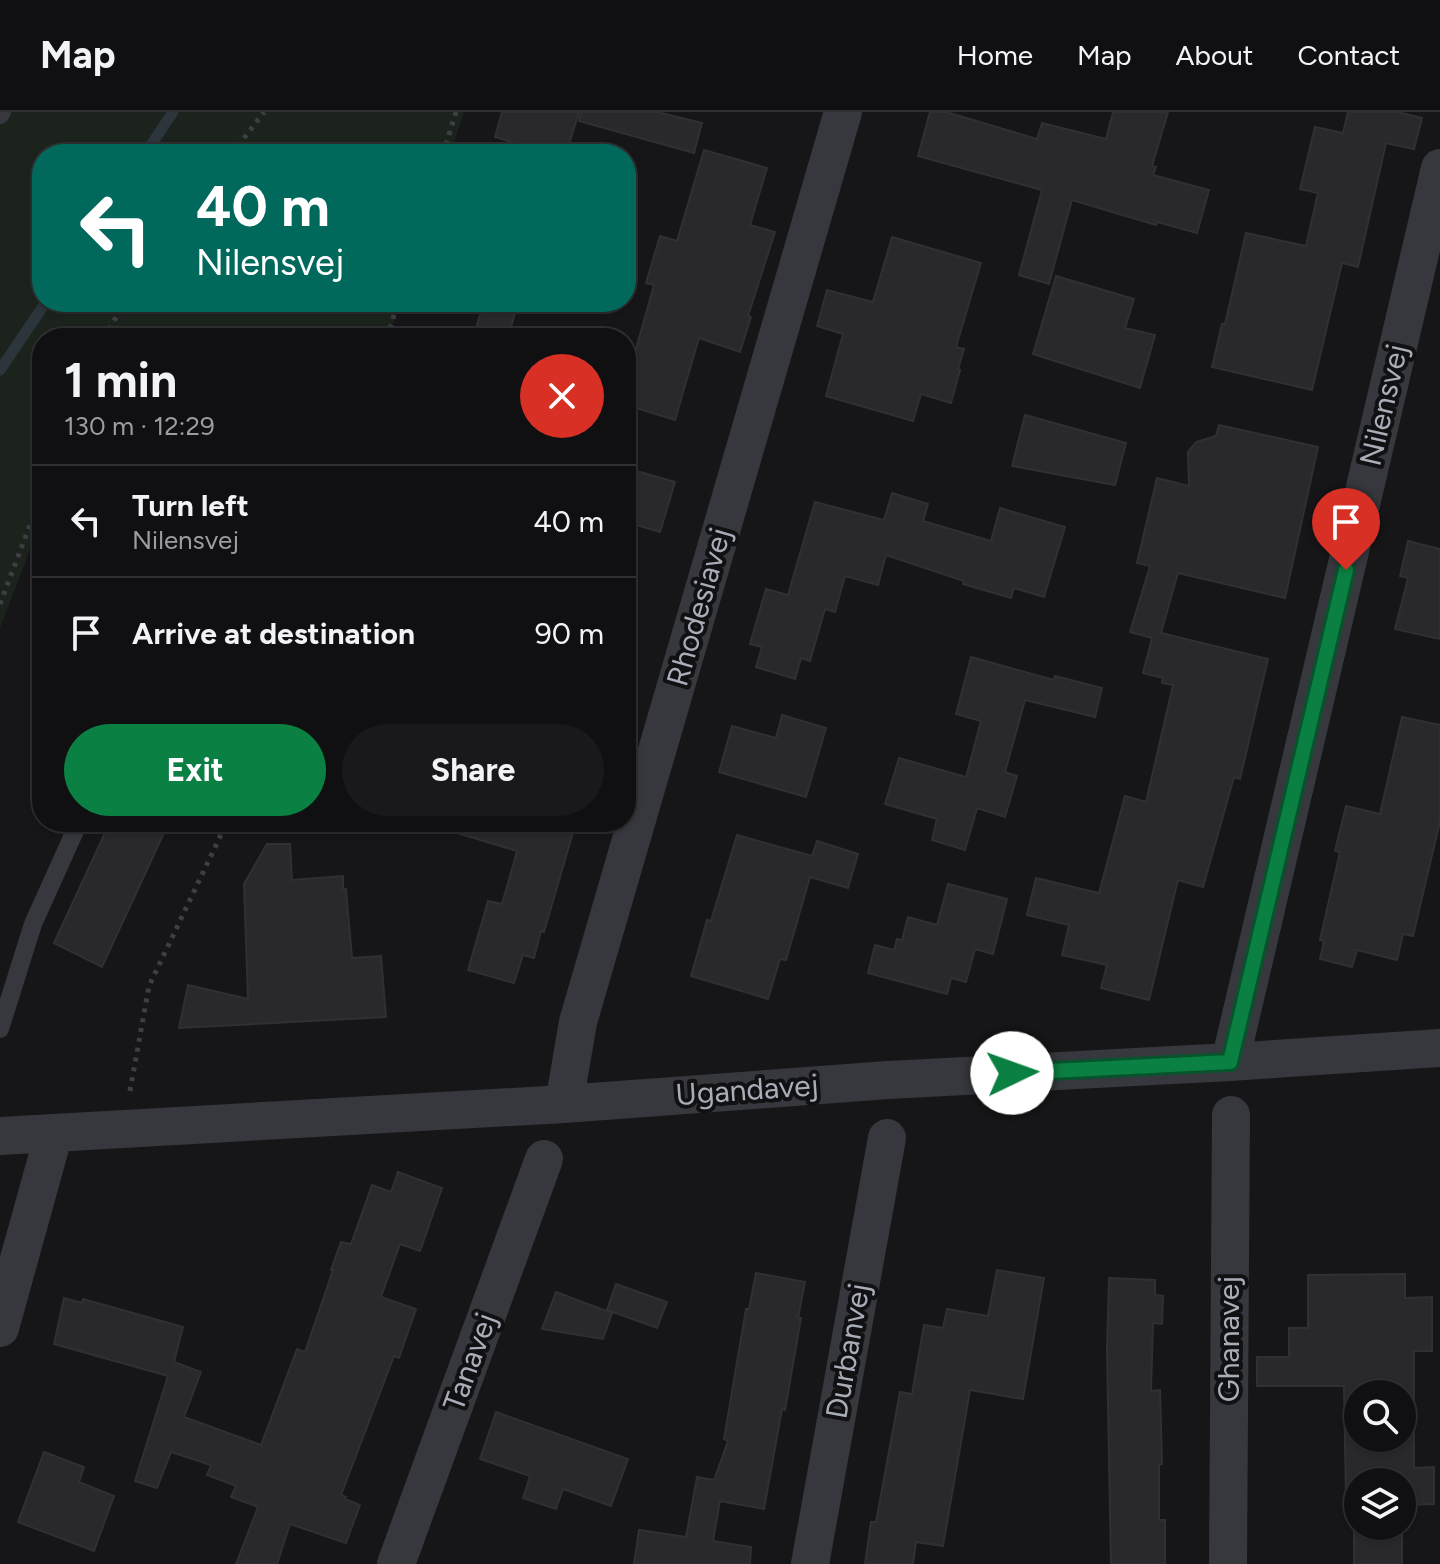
<!DOCTYPE html>
<html lang="en">
<head>
<meta charset="utf-8">
<style>
	:root { --surface:#101012; --page:#19191b; --text:#f1f3f6; --muted:#9c9d9f; --line:#303032; --accent:#0b8043 }
	body { margin:0; font-family:Figtree,sans-serif; background:var(--page); color:var(--text); height:100vh; display:flex; flex-direction:column; font-size:30px; white-space:nowrap }
	* { box-sizing:border-box; margin:0 }
	p { font-size:26px; color:var(--muted) }
	.icon { flex:none; width:44px; height:44px; fill:none; stroke:currentColor; stroke-width:2; stroke-linecap:round; stroke-linejoin:round }
	.map { position:relative; flex:1; overflow:hidden }
	.panel { position:absolute; left:32px; top:216px; width:604px; height:504px; display:flex; flex-direction:column; background:var(--surface); border-radius:32px; box-shadow:0 2px 6px #0004,0 0 0 2px var(--line) }
	.panel>* { flex:none }
	.guide { position:absolute; left:32px; top:32px; width:604px; height:168px; border-radius:32px; box-shadow:0 2px 6px #0004,0 0 0 2px var(--line); background:#00695c; color:#fff; overflow:hidden }
	.buttons { position:absolute; left:1344px; top:1268px; display:grid; gap:16px }
	.buttons a { display:grid; place-items:center; width:72px; height:72px; border-radius:50%; background:var(--surface); box-shadow:0 2px 6px #0004,0 0 0 2px var(--line); font-size:40px }
	.pin { position:absolute; display:grid; place-items:center; width:68px; height:68px; color:#fff; margin:-82px -34px; border-radius:50% 50% 50% 0; rotate:-45deg; box-shadow:0 0 8px #0007 }
	.pin .icon { rotate:45deg }
	.me { position:absolute; width:88px; margin:-44px; rotate:87deg; stroke-linejoin:round; filter:drop-shadow(0 0 6px #0008) }
	.turn { display:flex; align-items:center; gap:28px; height:168px; padding:0 32px; font-size:36px }
	.turn .icon { width:104px; height:104px; stroke-width:2.5 }
	.turn b { display:block; font-size:56px; line-height:68px }
	.round { display:grid; place-items:center; flex:none; width:84px; height:84px; border-radius:42px; background:var(--page) }
	.headline { display:flex; align-items:center; justify-content:space-between; height:136px; padding:0 32px }
	h1 { font-size:48px; font-weight:700; line-height:60px }
	.cta { display:flex; gap:16px; margin-top:auto; padding:16px 32px }
	.cta a { flex:1; height:92px; border-radius:48px; background:var(--accent); color:#fff; font-size:32px; font-weight:700; line-height:92px; text-align:center }
	.cta a+a { background:var(--page); color:var(--text) }
	ul { padding:0; list-style:none }
	li { display:flex; align-items:center; gap:24px; height:112px; padding:0 32px; border-top:2px solid var(--line) }
	li div { flex:1 }
	li b { display:block; font-size:30px }
	li em { font-style:normal }
	header { display:flex; align-items:center; gap:48px; box-sizing:border-box; height:112px; padding:0 40px; background:var(--surface); border-bottom:2px solid var(--line) }
	header strong { font-size:38px }
	nav { display:flex; gap:44px; margin-inline-start:auto; font-size:28px }
	.map>svg:first-child { display:block }
	.green { fill:#1c231d }
	.lines { fill:none; stroke-linecap:round; stroke-linejoin:round }
	.stream { stroke:#2c353c; stroke-width:11 }
	.building { fill:#29292c; stroke:#303034; stroke-width:2; fill-rule:evenodd }
	.path { stroke:#3d3f44; stroke-width:5; stroke-dasharray:4 6; stroke-linecap:butt }
	.lane { stroke:#37383d; stroke-width:18 }
	.street { stroke:#37383d; stroke-width:38 }
	.route-casing { stroke:#07532c; stroke-width:20 }
	.route { stroke:#0b8043; stroke-width:14 }
	.labels { text-anchor:middle; stroke-width:8; stroke-linejoin:round; paint-order:stroke }
	.street-label { font-size:30px; fill:#a8adb8; stroke:#111113 }
</style>
</head>
<body>
<header>
<strong>Map</strong>
<nav><a>Home</a><a>Map</a><a>About</a><a>Contact</a></nav>
</header>
<div class="map">
<svg width="1440" height="1452" viewBox="0 0 1440 1452">
	<rect width="100%" height="100%" fill="#161618"/>
	<!-- green -->
	<path class="green" d="M0 0H464L450 42H42V190H400L388 226H42V406L0 516Z"/>
	<g class="lines">
		<!-- stream -->
		<path class="stream" d="M145 42 173 0
			M0 258 46 190"/>
	</g>
	<!-- building -->
	<path class="building" d="M502 0H579L566 42H553L495 25Z
		M581 0H657L702 11 694 41 579 9Z
		M930 0H946L1037 27 1042 11 1106 27 1113 0H1168L1152 54 1156 55 1153 63 1209 78 1197 121 1157 110 1156 113 1072 88 1049 172 1019 163 1042 78 918 44Z
		M1348 0H1397L1422 6 1414 37 1386 31 1358 155 1342 151 1312 278 1212 255 1222 212H1225L1246 121 1306 134 1318 81 1300 77 1315 15 1343 21Z
		M704 38 767 56 750 113 775 120 748 204 751 205 740 240 699 226 675 308 626 293V241L634 244 654 173 646 171 660 124 677 129Z
		M892 125 981 151 956 235 964 237 958 257 960 258 951 291 921 282 913 309 826 284 843 222 817 214 827 178 873 190Z
		M1056 164 1134 187 1125 216 1155 223 1140 276 1033 242Z
		M484 190H518L508 226H473Z
		M1025 303 1126 331 1115 373 1012 354Z
		M1219 313 1318 335 1285 486 1178 461 1161 521 1268 547 1240 667 1234 665 1203 775 1178 768 1149 888 1101 876 1107 853 1062 843 1069 813 1027 803 1036 766 1099 781 1125 684 1146 690 1173 573 1162 571 1163 566 1143 561 1152 526 1130 520 1150 454 1137 451 1157 366 1189 374 1188 340 1196 330 1216 324Z
		M626 356 675 370 660 420 626 410Z
		M892 381 928 392 923 409 991 429 1000 396 1065 415 1044 485 1014 476 1011 486 963 472 964 469 886 443 878 473 845 464 835 500 825 497 810 549 801 546 795 567 756 555 762 535 750 532 766 477 788 483 815 390 884 408Z
		M1408 429 1440 437V527L1395 517 1408 466 1400 464Z
		M971 545 1054 568 1055 564 1102 576 1095 605 1025 588 1005 660 1017 664 1005 705 977 696 965 738 932 728 937 707 885 692 899 646 966 665 981 609 956 602Z
		M782 603 826 616 806 685 719 660 732 614 776 626Z
		M1402 605 1440 613V709L1413 824 1403 822 1397 848 1357 838 1352 855 1320 847 1324 829 1320 828 1340 740 1335 739 1346 694 1380 702Z
		M110 710H169L102 855 54 831Z
		M445 710H576L544 820 541 819 534 846 523 843 514 871 468 858 488 789 502 792 517 739 444 717Z
		M737 723 812 744 817 729 858 742 848 776 810 765 786 848 780 847 768 887 691 864 707 808 711 809Z
		M267 732H290L292 768 343 764V777H346L352 846 381 844 386 905 179 916 188 873 248 887 244 772Z
		M948 772 1007 787 993 842 975 837 966 870 951 866 947 882 868 861 875 833 894 838 897 827 902 828 908 805 937 813Z
		M398 1060 442 1076 420 1139 400 1132 381 1185 416 1197 399 1246 394 1244 341 1383 346 1385 345 1387 360 1393 346 1431 290 1412 277 1452H236L258 1395 231 1385 236 1374 207 1363 211 1353 171 1340 157 1376 135 1369 168 1264 54 1232 64 1186 82 1191 83 1187 183 1215 174 1250 201 1260 184 1305 261 1333 297 1237 305 1240 333 1158H331L341 1130 351 1132 372 1073 391 1080Z
		M997 1158 1044 1166 1023 1287 970 1278 943 1434 916 1430 913 1452H865L871 1410H876L900 1280 912 1282 924 1213 943 1216 947 1197 988 1204Z
		M756 1161 805 1170 798 1206H801L785 1298 782 1297 764 1397 720 1389 713 1429 751 1435 750 1452H634L639 1418 686 1425 697 1365 714 1368 728 1329 724 1327 746 1197H749Z
		M1405 1162V1186L1432 1185V1239H1414V1356L1434 1355V1392L1402 1393V1370H1358V1414H1402V1452H1354V1389H1346L1344 1274H1257V1245H1289V1216H1308V1163ZM1358 1282H1402V1326H1358Z
		M1109 1166 1155 1168V1183L1163 1184 1162 1212 1153 1211 1151 1279 1160 1278 1162 1352H1159V1408H1165V1452H1111L1107 1237Z
		M616 1172 667 1190 657 1216 607 1198Z
		M556 1180 612 1201 603 1227 542 1217Z
		M496 1300 628 1347 611 1394 563 1377 556 1397 523 1386 530 1364 480 1347Z
		M44 1340 84 1355 79 1370 114 1384 94 1439 18 1410Z"/>
	<g class="lines">
		<!-- path -->
		<path class="path" d="M232 42 264 0
			M443 42 456 0
			M104 226 125 190
			M387 226 398 190
			M0 492 42 381
			M130 979 149 874 227 710"/>
		<!-- lane -->
		<path class="lane" d="M0 3 2 0
			M0 917 33 812 79 710"/>
		<!-- street -->
		<path class="street" d="M1230 950 1440 56
			M564 992 578 910 843 0
			M0 1024 564 992 888 968 1230 950 1440 936
			M0 1216 54 1021
			M396 1452 544 1047
			M810 1452 887 1026
			M1228 1452 1231 1003"/>
	</g>
	<g class="lines">
		<!-- route casing -->
		<g class="route-casing">
			<path id="route" d="M1012 961 1230 950 1346 458"/>
		</g>
		<!-- route -->
		<use href="#route" class="route"/>
	</g>
	<g class="labels">
		<!-- street labels -->
		<g class="street-label">
			<text transform="translate(1384 293) rotate(-77)" y="10">Nilensvej</text>
			<text transform="translate(699 495) rotate(-74)" y="10">Rhodesiavej</text>
			<text transform="translate(747 978) rotate(-4)" y="10">Ugandavej</text>
			<text transform="translate(1229 1227) rotate(-90)" y="10">Ghanavej</text>
			<text transform="translate(848 1239) rotate(-80)" y="10">Durbanvej</text>
			<text transform="translate(470 1250) rotate(-70)" y="10">Tanavej</text>
		</g>
	</g>
</svg>
<div class="buttons">
<a><svg class="icon" aria-label="search" viewBox="0 0 24 24"><circle cx="10" cy="10" r="6"/><path d="M15 15l6 6"/></svg></a>
<a><svg class="icon" aria-label="layers" viewBox="0 0 24 24"><path d="M12 4l9 5-9 5-9-5zM3 14l9 5 9-5"/></svg></a>
</div>
<div class="pin" style="left:1346px;top:458px;background:#d93025"><svg class="icon" aria-label="arrive" viewBox="0 0 24 24"><path d="M6 21V4h12l-3 4 3 4H6"/></svg></div>
<svg class="me" style="left:1012px;top:961px" viewBox="-20 -20 40 40"><circle r="19" fill="#fff"/><path d="M0-13L10 11 0 6-10 11z" fill="#0b8043"/></svg>
<div class="guide">
<div class="turn"><svg class="icon" aria-label="left" viewBox="0 0 24 24"><path d="M17 20v-9H6M10 6l-5 5 5 5"/></svg><div><b>40 m</b>Nilensvej</div></div>
</div>
<section class="panel">
<div class="headline"><div><h1>1 min</h1><p>130 m · 12:29</p></div><a class="round" style="background:#d93025;color:#fff"><svg class="icon" aria-label="close" viewBox="0 0 24 24"><path d="M6 6l12 12M18 6L6 18"/></svg></a></div>
<ul>
<li><svg class="icon" aria-label="left" viewBox="0 0 24 24"><path d="M17 20v-9H6M10 6l-5 5 5 5"/></svg><div><b>Turn left</b><p>Nilensvej</p></div><em>40 m</em></li>
<li><svg class="icon" aria-label="arrive" viewBox="0 0 24 24"><path d="M6 21V4h12l-3 4 3 4H6"/></svg><div><b>Arrive at destination</b></div><em>90 m</em></li>
</ul>
<div class="cta"><a>Exit</a><a>Share</a></div>
</section>
</div>
</body>
</html>
